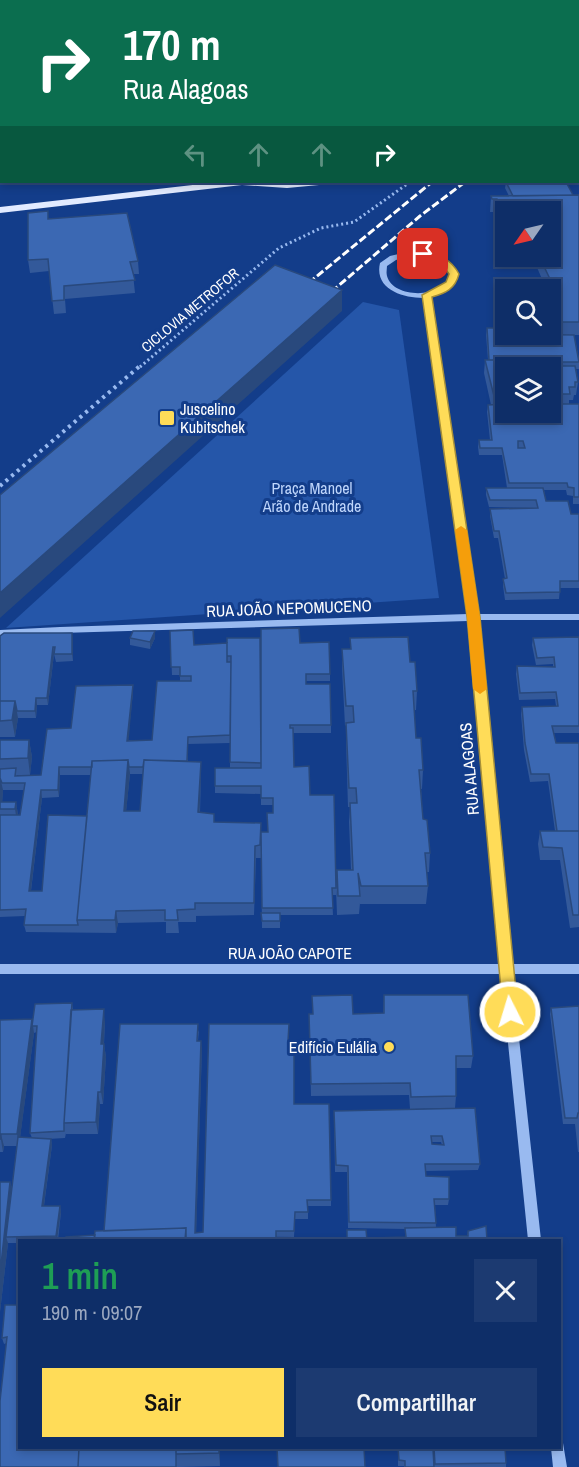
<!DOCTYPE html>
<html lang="pt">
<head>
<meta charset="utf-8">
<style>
	:root { --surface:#0e2e68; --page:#1c3a71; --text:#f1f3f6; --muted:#9ba8c0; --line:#2e4a7c; --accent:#ffdc58 }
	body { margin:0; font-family:"Archivo Narrow",sans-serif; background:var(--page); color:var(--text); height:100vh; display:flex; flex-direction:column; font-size:22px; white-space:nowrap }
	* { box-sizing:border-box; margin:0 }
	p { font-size:20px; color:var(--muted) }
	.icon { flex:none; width:33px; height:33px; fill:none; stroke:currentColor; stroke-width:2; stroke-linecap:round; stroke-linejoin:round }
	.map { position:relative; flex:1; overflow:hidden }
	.details { position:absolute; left:18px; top:1239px; width:543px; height:210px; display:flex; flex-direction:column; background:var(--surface); border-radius:0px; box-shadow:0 3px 9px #0003,0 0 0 2px var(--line) }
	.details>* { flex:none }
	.hud { position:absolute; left:0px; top:0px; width:579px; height:183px; box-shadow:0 3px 9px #0003,0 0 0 2px var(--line); background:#0b6e4f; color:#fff; overflow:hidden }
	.needle { width:39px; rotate:236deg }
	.controls { position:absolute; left:495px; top:201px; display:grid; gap:12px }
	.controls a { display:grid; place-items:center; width:66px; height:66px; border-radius:0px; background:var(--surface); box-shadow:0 3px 9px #0003,0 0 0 2px var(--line); font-size:30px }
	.pin { position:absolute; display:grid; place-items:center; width:51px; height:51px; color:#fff; margin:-26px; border-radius:12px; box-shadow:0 3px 9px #0006 }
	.me { position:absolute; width:66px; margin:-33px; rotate:355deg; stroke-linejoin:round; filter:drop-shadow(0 0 4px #0008) }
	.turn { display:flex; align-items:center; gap:21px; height:126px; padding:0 24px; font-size:27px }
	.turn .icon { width:78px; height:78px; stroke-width:2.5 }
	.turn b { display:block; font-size:42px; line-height:51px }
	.lanes { display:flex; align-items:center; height:57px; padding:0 24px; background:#0003; justify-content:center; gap:30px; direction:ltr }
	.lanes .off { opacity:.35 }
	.round { display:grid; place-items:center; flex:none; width:63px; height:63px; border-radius:0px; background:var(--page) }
	.head { display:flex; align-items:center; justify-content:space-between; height:102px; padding:0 24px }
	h1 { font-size:36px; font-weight:600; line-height:45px; color:#1e9e55 }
	.cta { display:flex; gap:12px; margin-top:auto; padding:12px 24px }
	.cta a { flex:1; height:69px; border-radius:0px; background:var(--accent); color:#111; font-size:24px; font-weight:600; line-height:69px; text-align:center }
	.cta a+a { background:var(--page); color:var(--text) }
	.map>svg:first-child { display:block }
	.green { fill:#2556a9 }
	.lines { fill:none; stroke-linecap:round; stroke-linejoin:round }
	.path-far1 { stroke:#99baf0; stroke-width:3; stroke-dasharray:2 3; stroke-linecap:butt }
	.path { stroke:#99baf0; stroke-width:4; stroke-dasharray:3 4.5; stroke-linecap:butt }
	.minor { fill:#99baf0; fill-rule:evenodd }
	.major { fill:#e2ebff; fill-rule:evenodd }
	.rail { stroke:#fff; stroke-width:3; stroke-dasharray:8 3; stroke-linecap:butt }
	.wall { fill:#33599a; fill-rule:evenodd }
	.shaded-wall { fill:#29497d }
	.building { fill:#3b68b3; stroke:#29497d; stroke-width:1.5; fill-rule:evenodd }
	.route { fill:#ffdc58; stroke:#a68f39; stroke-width:1.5 }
	.slow { fill:#f59e0b }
	.poi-dot { fill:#ffdc58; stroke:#133d8a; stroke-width:2 }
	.labels { text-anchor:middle; stroke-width:6; stroke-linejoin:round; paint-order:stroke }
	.far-street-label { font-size:14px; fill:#fff; stroke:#133d8a }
	.poi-label { font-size:16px; fill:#fff; stroke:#133d8a; text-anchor:start }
	.park-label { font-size:16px; fill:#bfd6fc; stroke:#133d8a }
	.street-label { font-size:16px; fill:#fff; stroke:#133d8a }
</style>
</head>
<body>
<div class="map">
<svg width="579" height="1467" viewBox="0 0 579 1467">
	<rect width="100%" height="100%" fill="#133d8a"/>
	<!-- green -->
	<path class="green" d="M363 302 399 310 439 598 6 628Z"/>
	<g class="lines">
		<!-- path-far1 -->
		<path class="path-far1" d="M140 367 279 248 321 228 354 222 410 182"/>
		<!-- path -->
		<path class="path" d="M0 486 141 365"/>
		<!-- minor -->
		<path class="minor" d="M157 0H163V2H157Z
			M407 252C429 252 446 256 458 275 455 289 445 294 431 297L477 614H579V620H478L511 964H579V974H512L541 1240H528L501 974H0V964H500L468 621 60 633 0 638V630L60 627 468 614 423 298C402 298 374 289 380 263L390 256ZM407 256C425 257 440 259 450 275 444 299 393 299 387 276 386 272 387 269 387 266L396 260Z
			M560 1441 563 1443 567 1467H553L551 1448H560Z"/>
		<!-- major -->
		<path class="major" d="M578 136H579V142H578Z
			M578 151H579V157H578Z
			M219 182H324L319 185 287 188 242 185 0 213V207Z"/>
		<!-- rail -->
		<path class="rail" d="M300 290 432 182
			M323 299 420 216 465 182"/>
	</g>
	<!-- wall -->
	<path class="wall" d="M187 0H273L274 2H188Z
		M506 182 573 195H579V335H574L579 359V369H576L578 382 576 395H574L573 400H569V404H579V504H573V496L567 495 566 490H544L546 501 571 514H579V588H560L559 599 505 600 503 586V579H505L498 538H494L490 516V509L535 508 489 507 486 495V488H507L502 455H479L478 447 479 440H490L487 412 488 405H491L484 373 485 360H488L486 335 487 328 506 334H550V290H517L518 279H542L532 256H550V212H506V223H501L496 212H490L491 196H509L505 188ZM506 368H550V412H506Z
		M49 218 138 261 139 274H133L135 293 65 299 66 313 54 314 49 271 30 273 28 260Z
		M170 631 194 645 300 643 330 674V681H306V684L331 725V733H293L294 767 310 795 336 888V895H332L333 915H280V928H262L261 840V858H256L254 915 196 916V922H178L179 933H166V922L118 923 116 933 26 932 24 925 25 916 0 917V740H29L32 757 30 775H17V776L41 775 71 728 133 685V692L128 740H152L180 681V675H172ZM230 743V768L215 786V793L261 794V805H273V813L268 832H261L215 822 200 813 201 775 188 761V744ZM130 774H143L140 811H126ZM60 775H91L87 816 42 891H31L42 798 59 797ZM3 790H24L20 815H18L16 802H2Z
		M0 636 73 640V661L56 662 54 654 48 705H37L36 718H18L15 737H0Z
		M579 637V733H554L556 743H579V927L570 928 560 860H540L538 844 540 831H555L548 781 530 782 524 750 521 714 522 707 556 706 555 699 519 700 516 674 517 666 553 667V664L536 665 532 645 533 638Z
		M130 638H155L150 649 130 645Z
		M350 638 410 662 417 691 416 710H414L416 738 423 770 422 789H421L423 819 430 853 429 872H427L428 886 426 904H360V903L359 914 337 915 336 889 337 870H351L349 822 350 807H348L346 742V725L345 726 342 668V649H350Z
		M384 995 473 1056 471 1068H456V1096L455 1108 410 1109 409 1095 311 1096 309 1014H313L312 996 353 1014 383 1013Z
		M72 1003 73 1010 105 1022 104 1044 106 1057 103 1104H100L98 1134H66V1133L65 1138 48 1139H51L52 1145 44 1206H60L61 1212 58 1240H20V1243H8L0 1312V1182H10L12 1188 17 1146H4L3 1152H0V1020L33 1024ZM37 1032 30 1133 32 1138 20 1137 34 1033Z
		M579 1006V1152H578L575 1124H563L550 1014 551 1008Z
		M199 1030 198 1041 202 1048 196 1233 203 1232 288 1041 294 1104 331 1200V1206H308V1219H295L294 1237 95 1235 104 1231Z
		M475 1108 480 1164 478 1170 426 1171V1176L449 1199 448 1205H435L436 1228 456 1236H467L468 1231 487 1240 405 1237V1229L348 1228 347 1172H335L334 1111ZM432 1142H441L442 1145 432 1144Z
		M5 1305 20 1448H220V1466L178 1467H0L7 1343 4 1344 2 1338Z
		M398 1448H505L506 1463V1467H404V1466H398Z"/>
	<!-- shaded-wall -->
	<path class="shaded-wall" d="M342 290V311L0 618V593Z
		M155 631V638L150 649V642Z
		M72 633 73 640V661L72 654Z
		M53 647 54 654 48 705 47 698Z
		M133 685V692L128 748 127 741Z
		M36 698 37 705 36 718 35 711Z
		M15 701 18 718 15 737 12 720Z
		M29 740 32 757 30 775 28 758Z
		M128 760 130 773 125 824 124 811Z
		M201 762V775L199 825 198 812Z
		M59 767 60 775 59 797 58 790Z
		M0 777 3 790 2 809H0Z
		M41 790 42 798 30 898 29 891Z
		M16 802 18 815 17 822 15 809Z
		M116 911 118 923 116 933 115 920Z
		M104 1009 105 1022 103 1057 101 1044Z
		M32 1019 34 1033 19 1146 17 1134Z
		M201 1041 202 1048 196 1240 195 1233Z
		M104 1044 106 1057 103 1104 101 1092Z
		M98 1092 100 1104 98 1134 96 1122Z
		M1 1134 4 1146 3 1152 1 1140Z
		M51 1139 52 1145 43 1212 42 1206Z
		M10 1182 13 1193 6 1237 8 1243 0 1312V1274Z
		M60 1206 61 1212 57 1240 56 1236Z
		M219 1448H220V1466L219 1453Z"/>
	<!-- building -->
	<path class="building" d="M195 0H273L274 2H196Z
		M322 0H449L450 2H309Z
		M0 41 2 47V74H0Z
		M506 182H566L573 195 513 196Z
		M579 195V322H550V290H521L518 279H550L539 256H550V212H517L516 210 502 211 497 199H492L491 196Z
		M48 211V219L127 213 138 261 130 262 135 280 64 286V300L52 301 48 259 28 260V213Z
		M275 265 342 290 0 593V495Z
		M487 328H506V334L574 335 579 362H522V360H489Z
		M485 360H522L524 366H575L578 382H575V387H569L570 394H555L556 398H550V368H506V396H494Z
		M506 404V412H550V404H579V497H574V488L568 487 567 483H509L502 448H480L479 440H492L488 405ZM518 441H523L525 448H518Z
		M486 488H543L546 501H568L571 514H579V581H560V592L506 593 503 579 507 578 499 531H494L490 509 538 508 536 500H490Z
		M299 628 300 643 329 642 330 674H306V684H330L331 725H290V728H293L294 767 309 766 310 795H334L336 888H332L333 908H262L261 832H268L267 813H273V798H261V786H215V768H261V629Z
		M193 630 194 645 227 643V662H231L230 735 188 737 187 761 144 760 143 767H129L128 760 92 761V767H59L58 790H41L29 891H42L48 815 87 816 77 920 78 925H24L26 909 0 910V815H20L25 783H2L0 778V769L16 768 15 776 41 775 47 729 71 728 76 686 133 685 127 741 152 740 157 681H191V676H180V667H171L170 631Z
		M133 631H155L150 642 130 638Z
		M4 633H72V654H54L55 647H53L47 698H36L35 711H17L15 701H0V636Z
		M408 637 410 662H415L417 691H413L416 738H421L423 770H419L423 819 427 820 430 853H425L428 886H361L358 873 360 896H338L337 870H353L350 803H357L356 788H349L346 723 354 722 353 706H346L342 649H351L350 638Z
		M579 637V726H552L556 743H579V831H557L549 774H531L525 743 522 707 558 706 556 692 520 693 517 666 555 667 554 657 537 658 533 638Z
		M227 638H260L261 763 230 762 231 656H227Z
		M0 701H15L12 720 0 721Z
		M0 740H29L28 758 0 759Z
		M128 760 124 811H140L144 760 201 762 198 812 214 814V822L261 823 260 845 255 846 254 903H195V909L177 910 178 920H165V910L116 911 115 920H77L92 761Z
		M0 802H16L15 809H0Z
		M540 831H579V915H573L562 848 543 847Z
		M261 913H280V921H262Z
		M352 995 353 1014 384 1013V995H468L473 1056H456V1096L411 1097 410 1083 311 1084 309 1014H313L312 996Z
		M72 1003 64 1123V1131L30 1133 37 1026H32L35 1004Z
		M579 1006V1113H578L577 1118H565L551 1008Z
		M104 1009 101 1044H104L101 1092H98L96 1122 64 1123 71 1010Z
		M32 1019 17 1134H1L0 1140V1020Z
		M120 1024H198L197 1041H201L195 1233 203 1232 209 1024H289L288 1041H294V1104H329L331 1200H307L308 1212H295L294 1231H276V1240H186V1228L104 1231Z
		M475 1108 480 1164H425L426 1176 449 1177V1199H434L436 1223 349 1222 348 1166 336 1165 334 1111ZM431 1136H442L444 1145 432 1144Z
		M18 1137 51 1139 42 1206H60L56 1236 6 1237Z
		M0 1182H10L0 1274Z
		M486 1226 487 1240H373V1238L406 1237 405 1228 456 1227V1236H468V1231Z
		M186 1228 185 1240H94L95 1231Z
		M347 1230H366L367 1240H347Z
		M95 1235 94 1240H66V1237Z
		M5 1305H20V1448H79L78 1467H0V1401L7 1337 2 1338Z
		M79 1448H176V1467H78Z
		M176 1448H219V1453L176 1454Z
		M277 1448H364L365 1467H278Z
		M398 1448H433L434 1467H405V1461L399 1460Z
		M434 1448H505L506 1463 435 1464Z"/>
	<!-- route -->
	<path class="route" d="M423 251C440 255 451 259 459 274 455 289 446 293 432 297L480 617 518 1012 516 1017 510 1019 505 1017 503 1012 467 617 422 295 446 282 449 274C442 262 433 260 420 256V252Z"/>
	<!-- slow -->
	<path class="slow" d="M461 526 467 530 480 617 487 689 480 694 473 689 467 617 455 530Z"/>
	<!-- markers -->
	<g class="poi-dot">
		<rect x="159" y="410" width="16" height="16" rx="3"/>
		<circle cx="389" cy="1047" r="6"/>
	</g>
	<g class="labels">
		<!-- far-street labels -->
		<g class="far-street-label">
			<text transform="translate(190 310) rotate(-40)" y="5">CICLOVIA METROFOR</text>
		</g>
		<!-- poi labels -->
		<g class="poi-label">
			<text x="180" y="415">Juscelino<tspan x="180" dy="18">Kubitschek</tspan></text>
			<text x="377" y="1053" text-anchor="end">Edifício Eulália</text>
		</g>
		<!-- park labels -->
		<g class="park-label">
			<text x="312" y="494">Praça Manoel<tspan x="312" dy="18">Arão de Andrade</tspan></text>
		</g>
		<!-- street labels -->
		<g class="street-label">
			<text transform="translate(289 608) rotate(-2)" y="6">RUA JOÃO NEPOMUCENO</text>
			<text transform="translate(469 769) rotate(-95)" y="6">RUA ALAGOAS</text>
			<text x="290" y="959">RUA JOÃO CAPOTE</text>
		</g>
	</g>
</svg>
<div class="controls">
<a><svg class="needle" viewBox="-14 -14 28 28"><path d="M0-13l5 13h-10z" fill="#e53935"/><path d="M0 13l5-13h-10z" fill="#9ba8c0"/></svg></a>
<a><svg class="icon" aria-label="search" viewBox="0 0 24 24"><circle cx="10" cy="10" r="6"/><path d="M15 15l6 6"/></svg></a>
<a><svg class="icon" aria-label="layers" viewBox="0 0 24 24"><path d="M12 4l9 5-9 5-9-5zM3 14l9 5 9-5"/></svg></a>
</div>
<div class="pin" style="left:423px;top:254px;background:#d93025"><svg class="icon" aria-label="arrive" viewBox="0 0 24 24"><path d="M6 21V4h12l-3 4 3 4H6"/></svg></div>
<svg class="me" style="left:510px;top:1012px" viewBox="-20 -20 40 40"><circle r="17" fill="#ffdc58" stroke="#fff" stroke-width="3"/><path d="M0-11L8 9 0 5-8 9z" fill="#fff"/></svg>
<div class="hud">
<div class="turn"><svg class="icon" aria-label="right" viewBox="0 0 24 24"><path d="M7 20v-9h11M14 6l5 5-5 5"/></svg><div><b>170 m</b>Rua Alagoas</div></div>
<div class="lanes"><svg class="icon off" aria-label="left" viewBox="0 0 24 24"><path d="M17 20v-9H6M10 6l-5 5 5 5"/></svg><svg class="icon off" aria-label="ahead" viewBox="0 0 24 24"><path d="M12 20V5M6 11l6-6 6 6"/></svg><svg class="icon off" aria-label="ahead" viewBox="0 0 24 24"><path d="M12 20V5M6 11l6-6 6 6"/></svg><svg class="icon" aria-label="right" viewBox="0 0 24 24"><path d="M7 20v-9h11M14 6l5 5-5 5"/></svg></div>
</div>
<section class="details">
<div class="head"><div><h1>1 min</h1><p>190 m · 09:07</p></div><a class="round"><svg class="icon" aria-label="close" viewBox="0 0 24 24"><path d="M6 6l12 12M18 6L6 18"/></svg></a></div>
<div class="cta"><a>Sair</a><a>Compartilhar</a></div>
</section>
</div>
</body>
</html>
